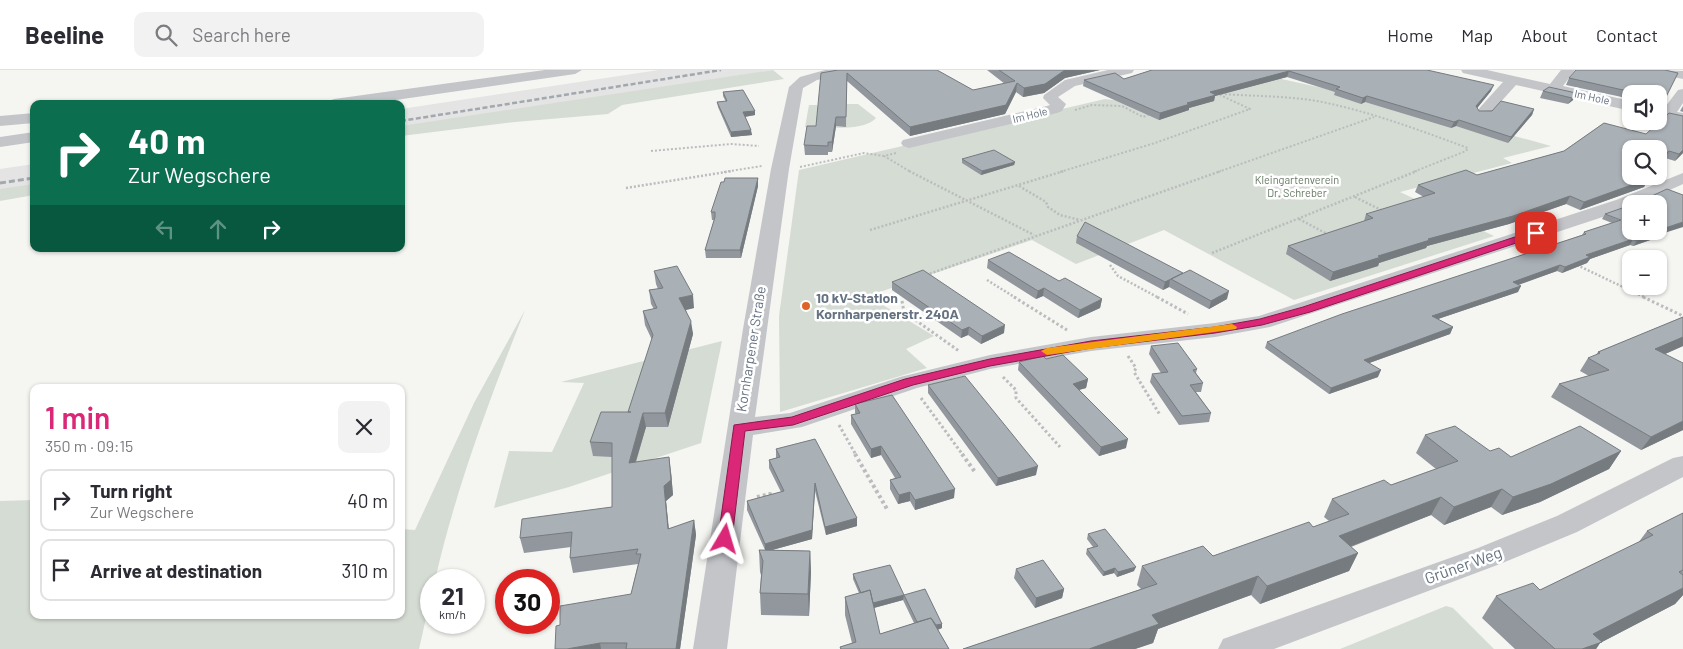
<!DOCTYPE html>
<html lang="en">
<head>
<meta charset="utf-8">
<style>
	:root { --surface:#fff; --page:#f2f2f3; --text:#2b2b33; --muted:#7c7c81; --line:#e1e1e2; --accent:#db2777 }
	body { margin:0; font-family:Barlow,sans-serif; background:var(--page); color:var(--text); height:100vh; display:flex; flex-direction:column; font-size:19px; white-space:nowrap }
	* { box-sizing:border-box; margin:0 }
	p { font-size:16px; color:var(--muted) }
	.icon { flex:none; width:28px; height:28px; fill:none; stroke:currentColor; stroke-width:2; stroke-linecap:round; stroke-linejoin:round }
	.map { position:relative; flex:1; overflow:hidden }
	.drawer { position:absolute; left:30px; top:314px; width:375px; height:235px; display:flex; flex-direction:column; background:var(--surface); border-radius:10px; box-shadow:0 1px 4px #0004 }
	.drawer>* { flex:none }
	.guide { position:absolute; left:30px; top:30px; width:375px; height:152px; border-radius:10px; box-shadow:0 1px 4px #0004; background:#0b6e4f; color:#fff; overflow:hidden }
	.fabs { position:absolute; left:1622px; top:15px; display:grid; gap:10px }
	.fabs a { display:grid; place-items:center; width:45px; height:45px; border-radius:10px; background:var(--surface); box-shadow:0 1px 4px #0004; font-size:25px }
	.speed { position:absolute; left:420px; top:499px; display:flex; gap:10px; font-size:25px; font-weight:700; text-align:center }
	.speed>* { display:grid; place-content:center; width:65px; height:65px; border-radius:50%; background:var(--surface); box-shadow:0 1px 4px #0004; line-height:1 }
	.speed small { font-size:12px; font-weight:400 }
	.speed .limit { border:8px solid #d22; background:#fff; color:#111 }
	.pin { position:absolute; display:grid; place-items:center; width:42px; height:42px; color:#fff; margin:-21px; border-radius:10px; box-shadow:0 2px 8px #0006 }
	.me { position:absolute; width:55px; margin:-28px; rotate:7deg; stroke-linejoin:round; filter:drop-shadow(0 0 4px #0008) }
	.turn { display:flex; align-items:center; gap:18px; height:105px; padding:0 15px; font-size:22px }
	.turn .icon { width:65px; height:65px; stroke-width:2.5 }
	.turn b { display:block; font-size:35px; line-height:42px }
	.lanes { display:flex; align-items:center; height:48px; padding:0 15px; background:#0003; justify-content:center; gap:25px; direction:ltr }
	.lanes .off { opacity:.35 }
	.round { display:grid; place-items:center; flex:none; width:52px; height:52px; border-radius:10px; background:var(--page) }
	.summary { display:flex; align-items:center; justify-content:space-between; height:85px; padding:0 15px }
	h1 { font-size:30px; font-weight:600; line-height:38px; color:var(--accent) }
	ul { padding:0; list-style:none }
	li { display:flex; align-items:center; gap:15px; height:62px; margin:0 10px 8px; padding:0 5px; border:2px solid var(--line); border-radius:10px }
	li div { flex:1 }
	li b { display:block; font-size:19px }
	li em { font-style:normal }
	header { display:flex; align-items:center; gap:30px; box-sizing:border-box; height:70px; padding:0 25px; background:var(--surface); border-bottom:1px solid var(--line) }
	header strong { font-size:24px }
	nav { display:flex; gap:28px; margin-inline-start:auto; font-size:18px }
	.search { width:350px; height:45px; background:var(--page); display:flex; align-items:center; gap:12px; box-sizing:border-box; padding:0 18px; border-radius:10px; color:var(--muted); font-size:19px }
	.map>svg:first-child { display:block }
	.built { fill:#e3e4e3 }
	.green { fill:#d5dcd3 }
	.lines { fill:none; stroke-linecap:round; stroke-linejoin:round }
	.path-far3 { stroke:#babcbe; stroke-width:2; stroke-dasharray:2 2; stroke-linecap:butt }
	.path-far2 { stroke:#babcbe; stroke-width:2.5; stroke-dasharray:2 2; stroke-linecap:butt }
	.path-far1 { stroke:#babcbe; stroke-width:3; stroke-dasharray:2.5 2.5; stroke-linecap:butt }
	.path { stroke:#babcbe; stroke-width:4; stroke-dasharray:3 3; stroke-linecap:butt }
	.minor { fill:#c3c5c9; fill-rule:evenodd }
	.rail-far1 { stroke:#a3a8ae; stroke-width:2.5; stroke-dasharray:5 2.5; stroke-linecap:butt }
	.rail { stroke:#a3a8ae; stroke-width:3; stroke-dasharray:6 3; stroke-linecap:butt }
	.wall { fill:#91979d; fill-rule:evenodd }
	.shaded-wall { fill:#767b7f }
	.building { fill:#a9b0b6; stroke:#767b7f }
	.route { fill:#db2777; stroke:#8e194d }
	.slow { fill:#f59e0b }
	.poi-dot { fill:#df6328; stroke:#fff; stroke-width:2 }
	.labels { text-anchor:middle; stroke-width:5; stroke-linejoin:round; paint-order:stroke }
	.far-street-label { font-size:11px; fill:#657282; stroke:#fff }
	.far-park-label { font-size:11px; fill:#667963; stroke:#fff }
	.poi-label { font-size:14px; font-weight:bold; fill:#657282; stroke:#fff; text-anchor:start }
	.street-label { font-size:14px; fill:#657282; stroke:#fff }
	.near-street-label { font-size:16px; fill:#657282; stroke:#fff }
</style>
</head>
<body>
<header>
<strong>Beeline</strong>
<div class="search"><svg class="icon" aria-label="search" viewBox="0 0 24 24"><circle cx="10" cy="10" r="6"/><path d="M15 15l6 6"/></svg>Search here</div>
<nav><a>Home</a><a>Map</a><a>About</a><a>Contact</a></nav>
</header>
<div class="map">
<svg width="1683" height="579" viewBox="0 0 1683 579">
	<rect width="100%" height="100%" fill="#f5f5f2"/>
	<!-- built -->
	<path class="built" d="M659 0H773L401 58V39Z
		M34 94V115L0 120V99Z"/>
	<!-- green -->
	<path class="green" d="M773 0 784 9 622 35 608 44 515 52 401 66V56Z
		M1258 4 1405 36 1551 76 1503 88 1512 93 1400 122 1494 166 1294 230 1164 160 1076 194 1032 170 868 226 934 266 906 279 927 298 780 342 779 246 799 100 1105 29 1161 36Z
		M847 34H858L876 48C864 62 823 57 805 57L809 35H817V37L846 56Z
		M34 114V125L0 131V119Z
		M525 240C490 328 456 418 435 510H431V526L419 579H0V431L34 430V545H401V459L415 460 474 333Z
		M722 271 701 373 569 417 494 438 509 381 552 382 584 313 561 312Z
		M1446 536 1453 538 1494 579H1340Z"/>
	<g class="lines">
		<!-- path-far3 -->
		<path class="path-far3" d="M1221 24C1253 26 1286 26 1317 31 1369 41 1419 60 1468 78L1466 81 1413 102
			M1075 40 1092 35 1122 36 1143 47 1150 44
			M651 81 731 74 759 76
			M896 83 884 86 911 102
			M800 97 864 83 884 86
			M724 102 762 96
			M1060 102 1155 73 1250 39 1220 25
			M1218 102 1374 47"/>
		<!-- path-far2 -->
		<path class="path-far2" d="M909 101 1034 165
			M1019 116 1046 132 1048 137 1060 145 1080 150
			M626 118 732 101
			M1355 127 1383 141
			M1299 149 1329 165
			M870 160 1064 101
			M1212 183 1417 101
			M1110 195 1118 206 1159 228
			M1577 195 1646 228
			M926 205 1221 101
			M987 210 1016 228"/>
		<!-- path-far1 -->
		<path class="path-far1" d="M1014 227 1067 260
			M1157 227 1188 244
			M1643 227 1683 246
			M902 231 904 242 959 281
			M1128 286 1136 298 1134 302 1160 345
			M1003 307 1016 320V328L1060 377
			M921 328 963 385
			M839 355 856 385"/>
		<!-- path -->
		<path class="path" d="M855 384 887 439
			M962 384 975 402
			M757 427 770 424 772 428"/>
		<!-- minor -->
		<path class="minor" d="M545 0H582L575 4 368 34H327L329 31 334 29Z
			M825 0H856L854 3 817 10 803 18 789 99 755 347 790 343 900 307 990 285 1091 267 1215 253 1259 246 1616 130 1683 103V114L1639 134H1631L1630 138 1270 257 1215 267 1091 281 990 299 917 318 802 357 753 365 727 579H693L743 259 771 99 789 17 800 7Z
			M1108 0H1134L1132 3 1075 16 1058 27 1066 34 1062 41 1057 43 909 78 903 76 901 73 903 70 1047 36 1050 35 1043 28 1044 25 1065 10Z
			M1461 0H1487L1550 14 1561 0H1575L1563 16 1631 31V41L1516 15 1488 46H1478L1475 43 1503 12 1463 3Z
			M1652 0 1683 1V9L1654 3Z
			M1683 19V33L1677 42 1683 43V53L1662 47 1659 44 1662 41 1678 20Z
			M34 43V53L0 56V46Z
			M34 62V72L0 77V67Z
			M1683 386V407L1577 462 1500 494 1274 579H1218L1223 569 1478 478 1557 446 1673 388Z"/>
		<!-- rail-far1 -->
		<path class="rail-far1" d="M401 51 721 0"/>
		<!-- rail -->
		<path class="rail" d="M0 113 34 108"/>
	</g>
	<!-- wall -->
	<path class="wall" d="M838 0 973 20 1005 14 987 0H1100L1065 8 1044 23 1023 27 1016 22 1005 44 910 66 847 11 846 57 836 56 832 82H828V85H805L804 75 816 56Z
		M1152 0H1427L1491 21 1477 38 1479 41 1534 39 1532 45 1508 73 1456 56 1451 58 1365 32 1361 34 1334 25 1335 22 1287 7 1215 26 1214 31 1189 38V40L1159 50 1083 16 1084 10 1124 9Z
		M1678 3 1661 36 1659 35V24H1631V29L1566 15 1569 8Z
		M1543 21 1576 23 1573 30 1568 34 1540 28Z
		M723 22 755 41V45L745 47 752 65 731 67 718 37 717 32H726L723 26Z
		M1683 36V42L1680 41Z
		M1604 53 1683 83 1675 91 1665 88 1631 106 1648 109 1644 117 1580 140 1566 134 1509 154 1427 176 1426 178 1379 193 1378 196 1330 211 1286 184 1288 176 1364 151 1366 144 1424 127 1415 122 1418 115 1477 105 1564 81Z
		M962 89 1015 92 1014 95 981 105 962 93Z
		M758 108V116L741 188H706L705 180 714 150H712L711 142Z
		M1605 144 1658 165 1656 168 1633 176 1630 175 1590 189 1587 193 1562 203 1557 201 1519 214 1518 222 1438 249 1453 257 1450 264 1369 293 1378 307 1329 324 1265 278 1267 272 1582 165 1584 162 1612 153 1602 149Z
		M1077 166 1227 229 1209 239 1169 217 1163 220 1076 173Z
		M988 190 1059 211 1102 229 1100 238 1078 248 1043 226 1036 229 987 198Z
		M654 201 694 238 686 240 693 264 668 357H646L636 392 671 402 673 425 666 431 669 459 694 450 696 465 680 579H555L560 555 631 524 638 494 573 503 570 488 571 477 524 483 520 468 612 437V387L593 386 590 372 628 342 652 270 645 255 643 241 654 239 651 234 649 220 658 219 656 214Z
		M892 212 1004 263 981 274 968 265 961 268 892 220Z
		M1683 247V276L1665 284 1683 360 1641 380 1551 327 1559 314 1589 306 1580 301 1588 288 1596 285 1598 282Z
		M1151 276 1197 299 1196 303 1203 313 1201 322H1196L1211 343 1209 352 1179 355 1150 312 1152 304 1161 303 1149 284Z
		M1046 289 1088 309 1086 318 1079 320 1126 378 1099 386 1018 300 1019 292Z
		M928 315 1036 405 996 416 928 323Z
		M855 334 954 428 915 440 910 431 898 434 890 419V410L895 408 881 385 871 388 851 354V345L856 344 855 343Z
		M1425 365 1511 387 1621 381 1609 399 1540 432 1502 445 1491 437 1444 455 1431 445 1351 477 1358 483 1349 501 1260 534 1251 525 1158 559 1153 573 1135 579H963L1141 519 1137 515 1142 496 1213 486 1313 457 1329 451 1324 447 1332 429 1391 415 1436 399 1416 383Z
		M776 379 857 448V456L826 465 815 421 812 469 772 480 810 481 811 502 809 546 761 545 760 523 761 505 760 502 759 480H765L747 440V431L781 422 769 398V390L776 388Z
		M1683 443V525L1675 534 1600 573 1596 579H1515L1482 548 1496 526 1540 520 1638 473 1647 461Z
		M1088 464 1134 501 1117 507 1114 503 1103 506 1086 484 1087 479 1093 477 1087 469Z
		M1016 499 1064 519 1062 528 1035 538 1014 508Z
		M853 504 904 525 942 554V558L938 560 949 579H840V577L852 573 845 545V527L859 523 853 509ZM903 530 914 553 880 564 874 538Z"/>
	<!-- shaded-wall -->
	<path class="shaded-wall" d="M1065 0H1100L1065 8 1044 23 1023 27 1024 18Z
		M1289 1 1287 7 1215 26 1214 31 1189 38V40L1159 50 1160 43 1210 22Z
		M1017 13 1016 22 1005 44 910 66V57Z
		M1494 15 1491 21 1474 42 1476 36Z
		M1576 23 1573 30 1568 34 1572 28Z
		M1367 26 1365 32 1361 34 1363 28Z
		M1534 39 1532 45 1508 73 1511 67Z
		M755 41V45L743 47V42Z
		M836 47V56L832 82V72Z
		M1459 50 1456 56 1451 58 1454 52Z
		M751 60 752 65 731 67V62Z
		M1683 80V83L1675 91 1679 84Z
		M1669 81 1665 88 1659 93V88Z
		M1015 92 1014 95 981 105 982 101Z
		M758 108V116L741 188 740 180Z
		M1648 109 1644 117 1580 140 1584 132Z
		M1570 126 1566 134 1509 154 1427 176 1426 178 1379 193 1378 196 1330 211 1333 202 1378 186 1428 169Z
		M1683 152V157L1658 165 1656 168 1633 176 1637 171 1659 161V160Z
		M1633 169 1630 175 1590 189 1587 193 1562 203 1565 197 1586 185Z
		M1560 195 1557 201 1510 218 1513 212Z
		M1170 209 1169 217 1163 220 1165 212Z
		M1521 216 1518 222 1429 252 1432 246Z
		M1044 218 1043 226 1036 229 1038 221Z
		M1229 221 1227 229 1209 239 1211 231Z
		M693 225 694 238 681 241 679 228Z
		M1102 229 1100 238 1078 248 1080 240Z
		M691 251 693 264 668 357 665 343Z
		M1005 255 1004 263 981 274 982 266Z
		M969 257 968 265 961 268 962 260Z
		M1453 257 1450 264 1361 296 1364 290Z
		M1683 267V276L1647 292 1655 279Z
		M1381 300 1378 307 1329 324 1331 318Z
		M1088 309 1086 318 1071 322 1073 314Z
		M643 343 646 357 631 407 629 393Z
		M1683 351V360L1641 380 1651 367Z
		M1128 369 1126 378 1099 386 1101 377Z
		M881 376V385L871 388V379Z
		M1621 381 1609 399 1540 432 1502 445 1513 427Z
		M669 387 671 402 673 425 666 431 670 474 668 459 664 416Z
		M1038 396 1036 405 996 416 998 408Z
		M815 413 812 469 765 482V474Z
		M955 419 954 428 915 440V430Z
		M1502 419 1491 437 1444 455 1454 437Z
		M910 422V431L898 434 899 425Z
		M1441 427 1431 445 1331 484 1339 466Z
		M857 448V456L826 465 825 457Z
		M694 450 696 465 680 579H676Z
		M810 481 811 502 809 546 808 524Z
		M1358 483 1349 501 1260 534 1267 516Z
		M1136 497 1134 501 1117 507 1118 502Z
		M1115 498 1114 503 1103 506 1104 502Z
		M1258 506 1251 525 1158 559 1153 573 1135 579H1089L1152 545Z
		M1683 518V525L1675 534 1600 573 1596 579H1581L1593 564Z
		M1064 519 1062 528 1035 538 1036 528Z
		M904 525 903 530 866 540V535Z
		M942 554V558L920 564V560Z
		M600 573 601 579H567Z"/>
	<!-- building -->
	<path class="building" d="M838 0H937L973 20 1015 11 999 0H1065L1045 14 1024 18 1017 13 1006 35 910 57 847 3 846 47H836L832 72H828V76L804 75 807 56H816L821 3Z
		M1152 0H1427L1494 15 1476 36 1479 41H1492L1501 31 1534 39 1511 67 1459 50 1454 52 1367 26 1363 28 1336 19 1340 17 1289 1 1210 22 1216 25 1187 33 1190 34 1160 43 1084 10 1115 3 1124 9Z
		M1576 0H1665L1678 3 1665 29 1659 28V24H1641L1569 8Z
		M1549 17 1576 23 1572 28 1543 21Z
		M743 20 755 41 743 42 751 60 731 62 717 32 727 31 723 22Z
		M1669 43 1683 46V80L1679 84 1669 81 1659 88V79H1631V106H1641L1648 109 1584 132 1570 126 1513 146 1428 169 1430 170 1378 186 1381 187 1333 202 1288 176 1373 148 1366 144 1435 123 1418 115 1466 100 1477 105 1564 81 1604 53 1646 64Z
		M994 80 1015 92 982 101 962 89Z
		M725 108H758L740 180H705L715 147V142H711L721 112H724Z
		M1667 119 1683 125V152L1659 160V134H1634L1636 130H1643Z
		M1631 135V161H1658L1659 162 1637 171 1633 169 1586 185 1590 187 1565 197 1560 195 1513 212 1521 216 1432 246 1453 257 1364 290 1381 300 1331 318 1267 272 1342 244 1586 164 1584 162 1621 150 1605 144Z
		M1085 152 1183 203 1165 212 1077 166Z
		M1009 182 1059 211 1065 208 1102 229 1080 240 1044 218 1038 221 988 190Z
		M677 196 693 225 679 228 691 251 665 343H643L629 393 669 387 671 410 664 416 668 459 694 450 676 579H626L627 573H600L567 579H555L556 556 560 555V536L631 524 641 484H636L638 479 570 488 572 462 520 468 522 449 612 437V373L590 372 601 342H631H628L653 265 643 241 657 238 649 220 663 218 654 201Z
		M923 200 1005 255 982 266 969 257 962 260 892 212Z
		M1190 200 1229 221 1211 231 1171 209Z
		M1683 247V267L1655 279 1683 293V351L1651 367 1559 314 1609 300 1588 288 1600 283 1598 282Z
		M1178 273 1197 299 1193 300 1203 313 1190 315 1211 343 1182 346 1152 304 1168 302 1151 276Z
		M1063 285 1088 309 1073 314 1128 369 1101 377 1019 292 1043 286 1046 289Z
		M965 306 1038 396 998 408 928 315Z
		M892 325 955 419 915 430 910 422 899 425 890 410 901 407 881 376 871 379 851 345 860 343 855 334Z
		M1455 356 1490 381 1499 378 1511 387 1580 356 1621 381 1551 414 1513 427 1502 419 1454 437 1441 427 1339 466 1358 483 1267 516 1258 506 1152 545 1159 554 1089 579H963L1157 514 1142 496 1203 476 1213 486 1309 452 1313 457 1349 444 1332 429 1384 410 1391 415 1458 391 1425 365Z
		M815 369 857 448 825 457 815 413 812 460 765 474 747 431 784 421 769 390 780 387 776 379Z
		M1683 443V500L1679 502 1683 505V518L1593 564 1602 572 1582 579H1555L1496 526 1533 513 1540 520 1653 465 1647 461Z
		M1105 459 1136 497 1118 502 1115 498 1104 502 1087 479 1098 476 1088 464Z
		M759 480 810 481 808 524 760 523 763 491Z
		M1043 490 1064 519 1036 528 1016 499Z
		M890 495 904 525 873 533 870 520 861 523 853 504Z
		M925 519 942 554 936 555 931 548 917 552 904 525Z
		M870 520 880 564 931 548 949 579H841L840 577 856 572 845 527Z"/>
	<!-- route -->
	<path class="route" d="M1536 160 1540 161V165L1310 242 1262 255 1215 263 1091 278 990 296 913 315 793 355 745 361 732 469 730 472 725 474 720 472 718 469 734 355 792 347 905 309 990 289 1091 271 1215 257 1260 249 1303 237Z"/>
	<!-- slow -->
	<path class="slow" d="M1232 254 1237 257 1236 259 1047 285 1041 281 1047 278Z"/>
	<!-- markers -->
	<circle class="poi-dot" cx="806" cy="236" r="5"/>
	<g class="labels">
		<!-- far-street labels -->
		<g class="far-street-label">
			<text transform="translate(1592 27) rotate(12)" y="4">Im Hole</text>
			<text transform="translate(1030 45) rotate(-14)" y="4">Im Hole</text>
		</g>
		<!-- far-park labels -->
		<g class="far-park-label">
			<text x="1297" y="114">Kleingartenverein<tspan x="1297" dy="13">Dr. Schreber</tspan></text>
		</g>
		<!-- poi labels -->
		<g class="poi-label">
			<text x="816" y="233">10 kV-Station<tspan x="816" dy="16">Kornharpenerstr. 240A</tspan></text>
		</g>
		<!-- street labels -->
		<g class="street-label">
			<text transform="translate(751 279) rotate(-81)" y="5">Kornharpener Straße</text>
		</g>
		<!-- near-street labels -->
		<g class="near-street-label">
			<text transform="translate(1463 495) rotate(-20)" y="6">Grüner Weg</text>
		</g>
	</g>
</svg>
<div class="fabs">
<a><svg class="icon" aria-label="sound" viewBox="0 0 24 24"><path d="M4 9h4l5-4v14l-5-4H4zM17 9q2 3 0 6"/></svg></a>
<a><svg class="icon" aria-label="search" viewBox="0 0 24 24"><circle cx="10" cy="10" r="6"/><path d="M15 15l6 6"/></svg></a>
<a>+</a>
<a>−</a>
</div>
<div class="speed"><div>21<small>km/h</small></div><div class="limit">30</div></div>
<div class="pin" style="left:1536px;top:163px;background:#d93025"><svg class="icon" aria-label="arrive" viewBox="0 0 24 24"><path d="M6 21V4h12l-3 4 3 4H6"/></svg></div>
<svg class="me" style="left:725px;top:469px" viewBox="-20 -20 40 40"><path d="M0-17L14 15 0 8-14 15z" fill="#db2777" stroke="#fff" stroke-width="4"/></svg>
<div class="guide">
<div class="turn"><svg class="icon" aria-label="right" viewBox="0 0 24 24"><path d="M7 20v-9h11M14 6l5 5-5 5"/></svg><div><b>40 m</b>Zur Wegschere</div></div>
<div class="lanes"><svg class="icon off" aria-label="left" viewBox="0 0 24 24"><path d="M17 20v-9H6M10 6l-5 5 5 5"/></svg><svg class="icon off" aria-label="ahead" viewBox="0 0 24 24"><path d="M12 20V5M6 11l6-6 6 6"/></svg><svg class="icon" aria-label="right" viewBox="0 0 24 24"><path d="M7 20v-9h11M14 6l5 5-5 5"/></svg></div>
</div>
<section class="drawer">
<div class="summary"><div><h1>1 min</h1><p>350 m · 09:15</p></div><a class="round"><svg class="icon" aria-label="close" viewBox="0 0 24 24"><path d="M6 6l12 12M18 6L6 18"/></svg></a></div>
<ul>
<li><svg class="icon" aria-label="right" viewBox="0 0 24 24"><path d="M7 20v-9h11M14 6l5 5-5 5"/></svg><div><b>Turn right</b><p>Zur Wegschere</p></div><em>40 m</em></li>
<li><svg class="icon" aria-label="arrive" viewBox="0 0 24 24"><path d="M6 21V4h12l-3 4 3 4H6"/></svg><div><b>Arrive at destination</b></div><em>310 m</em></li>
</ul>
</section>
</div>
</body>
</html>
